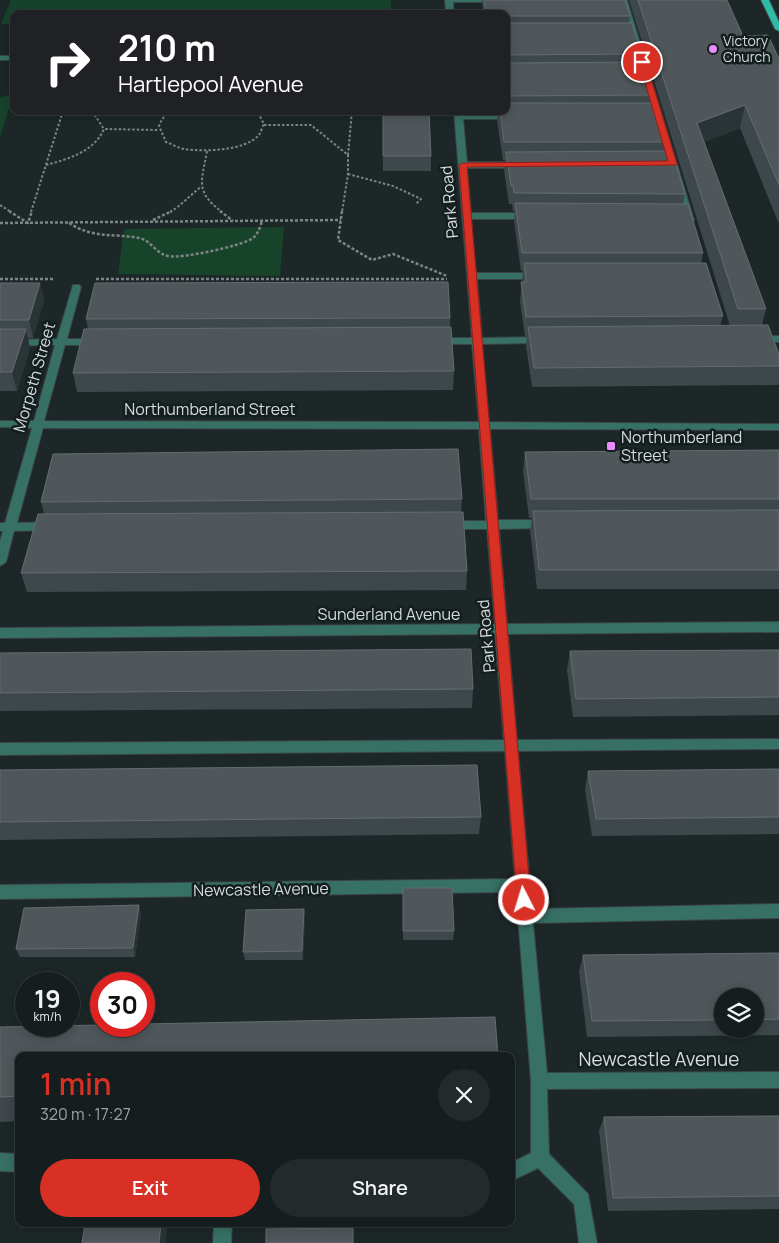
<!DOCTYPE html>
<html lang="en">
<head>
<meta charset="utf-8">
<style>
	:root { --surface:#161d1e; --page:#232a2b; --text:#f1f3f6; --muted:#9ea2a4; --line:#353b3c; --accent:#d93025 }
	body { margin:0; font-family:Manrope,sans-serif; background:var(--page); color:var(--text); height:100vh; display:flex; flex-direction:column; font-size:19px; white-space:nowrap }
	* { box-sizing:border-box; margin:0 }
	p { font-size:16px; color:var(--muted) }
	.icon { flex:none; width:28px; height:28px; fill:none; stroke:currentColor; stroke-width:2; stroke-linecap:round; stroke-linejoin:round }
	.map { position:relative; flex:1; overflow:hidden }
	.drawer { position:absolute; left:15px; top:1052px; width:500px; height:175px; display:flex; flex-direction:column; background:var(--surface); border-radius:10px; box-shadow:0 2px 12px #0003,0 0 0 1px var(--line) }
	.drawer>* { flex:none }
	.top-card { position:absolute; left:10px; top:10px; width:500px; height:105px; border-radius:10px; box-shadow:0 2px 12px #0003,0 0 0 1px var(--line); background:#202124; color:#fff; overflow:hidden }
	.fabs { position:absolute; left:714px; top:988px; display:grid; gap:10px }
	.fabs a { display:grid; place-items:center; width:50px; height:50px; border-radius:50%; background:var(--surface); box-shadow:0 2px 12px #0003,0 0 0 1px var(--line); font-size:25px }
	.speed { position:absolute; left:15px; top:972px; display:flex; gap:10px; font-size:25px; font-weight:700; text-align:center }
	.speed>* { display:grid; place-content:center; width:65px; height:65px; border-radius:50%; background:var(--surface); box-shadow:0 2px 12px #0003,0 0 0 1px var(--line); line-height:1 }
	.speed small { font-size:12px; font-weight:400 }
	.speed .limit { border:8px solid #d22; background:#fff; color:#111 }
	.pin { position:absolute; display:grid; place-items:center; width:42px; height:42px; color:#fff; margin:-21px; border:2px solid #fff; border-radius:50%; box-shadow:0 1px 5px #0007 }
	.me { position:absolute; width:55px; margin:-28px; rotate:355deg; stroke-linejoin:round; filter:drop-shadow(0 0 4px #0008) }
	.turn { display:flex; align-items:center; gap:18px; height:105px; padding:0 25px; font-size:22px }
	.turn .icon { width:65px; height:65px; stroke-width:2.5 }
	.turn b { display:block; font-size:35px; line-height:42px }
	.round { display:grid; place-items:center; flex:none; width:52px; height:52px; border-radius:26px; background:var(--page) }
	.headline { display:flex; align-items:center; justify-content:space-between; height:85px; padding:0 25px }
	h1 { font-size:30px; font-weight:600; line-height:38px; color:var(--accent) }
	.cta { display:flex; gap:10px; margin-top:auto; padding:10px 25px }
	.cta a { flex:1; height:58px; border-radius:30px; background:var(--accent); color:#fff; font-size:20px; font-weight:600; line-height:58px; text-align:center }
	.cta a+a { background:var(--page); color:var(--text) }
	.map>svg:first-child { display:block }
	.green { fill:#17432b }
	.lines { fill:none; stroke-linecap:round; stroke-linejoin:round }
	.minor-casing { stroke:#3a4445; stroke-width:2 }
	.major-casing { stroke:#3a4445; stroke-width:2 }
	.path-far1 { stroke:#7d8586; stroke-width:2; stroke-dasharray:2.5 2; stroke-linecap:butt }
	.path { stroke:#7d8586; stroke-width:2.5; stroke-dasharray:3 2; stroke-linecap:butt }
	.minor { fill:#377065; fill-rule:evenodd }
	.major { fill:#31baa5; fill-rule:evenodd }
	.wall { fill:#3e474b; fill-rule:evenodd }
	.shaded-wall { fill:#2a3436 }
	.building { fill:#4f575b; stroke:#646c6f }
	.route { fill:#d93025; stroke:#8d1f18 }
	.poi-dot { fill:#e98dfe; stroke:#141e1e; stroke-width:2 }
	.labels { text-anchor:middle; stroke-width:5; stroke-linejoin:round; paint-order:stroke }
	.far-poi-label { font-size:14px; fill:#d5dbdc; stroke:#141e1e; text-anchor:start }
	.street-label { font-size:16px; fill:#d5dbdc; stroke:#141e1e }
	.poi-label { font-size:16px; fill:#d5dbdc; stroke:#141e1e; text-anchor:start }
	.near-street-label { font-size:19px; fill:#d5dbdc; stroke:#141e1e }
</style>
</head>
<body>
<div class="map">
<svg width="779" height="1243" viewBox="0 0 779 1243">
	<rect width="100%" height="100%" fill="#1d2728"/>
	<!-- green -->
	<path class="green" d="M11 0H391V14H14V24H1Z
		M13 95 0 138V97Z
		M284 227 280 276 118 274 124 229Z"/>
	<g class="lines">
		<!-- minor casing -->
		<g class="minor-casing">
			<path id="minor" d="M445 0H503L499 2H453L454 14H446Z
				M619 0H627L694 220 693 222H687L686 220Z
				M0 56H14V60H0Z
				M454 111H462V115H514L518 117 514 119H463L467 162H520L524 165 520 168H467L471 213H532L536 216 532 219H471L476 273H539L544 276 539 279H477L482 338 542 337 547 340 542 343 482 344 489 422 779 424V430L490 429 498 520H547L553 524 547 528 499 529 507 624 779 622V632L508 634 517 740 779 739V749L518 751 532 909 779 904V918L533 923 547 1073 779 1072V1088L547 1089 549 1154 588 1194 597 1243H579L574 1204 538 1168 511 1181V1163L531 1153V1081L516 892 0 899V885L515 879 505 751 0 755V743L504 740 495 634 0 638V628L495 624 487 529H447L441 525 447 521H486L479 429 43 428 17 523 52 522 58 526 52 530 14 531 6 562 0 566V541L3 531H0V523H5L32 428 0 427V421H34L55 345 0 346V340L57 339 73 285H79L81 287 67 339H97L102 342 97 345H65L44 421 479 422 472 344H435L430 341 435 338H472Z
				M757 336H779V342L753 341V337Z
				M0 1153 19 1154V1172L0 1171Z
				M214 1224H232L231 1243H213Z"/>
		</g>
		<!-- major casing -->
		<g class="major-casing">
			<path id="major" d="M761 0H769L779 22V31L775 29Z"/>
		</g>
		<!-- path-far1 -->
		<path class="path-far1" d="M92 111 104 129
			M171 111 162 119 159 126 166 142C172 144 178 148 184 149 204 152 245 151 259 135 261 132 262 127 264 124L257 111
			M264 125H311L348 155V174L342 212
			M207 151C202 181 194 191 222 212
			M348 155 352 111
			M46 165C68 159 94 152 104 129L159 130
			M348 174 393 186 421 199 416 204
			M0 205 11 212
			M31 212 63 111
			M170 212C181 206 190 195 201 187"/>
		<!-- path -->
		<path class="path" d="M9 211 28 223 32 211
			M220 211 233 221
			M342 211 338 240 372 260 393 254 447 276
			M153 220 172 211
			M0 223 341 220
			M69 223C94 239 112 233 139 238 151 240 156 254 168 256 181 259 242 246 253 238 258 234 260 227 262 221
			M0 279H54
			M96 279H447"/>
		<!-- minor -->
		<use href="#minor" class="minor"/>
		<!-- major -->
		<use href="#major" class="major"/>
	</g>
	<!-- wall -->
	<path class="wall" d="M482 0H625L630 16 629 23 641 54 640 62 654 95 653 103 668 142 667 151 685 194 683 204 703 253 701 263 723 316 720 326H730L629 0H727L743 36 779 59V224L740 128 704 142 766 309 762 325 779 354V382L778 385 532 387 526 346 527 336H525L520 301 523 271H521L514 221 515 211H513L512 204H509L504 170 505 160H503L497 121 498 113H496V111H506V14H483Z
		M383 111 431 156V171H383Z
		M0 283H40L44 301 33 338H28L30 348 17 391H0Z
		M450 318V327L454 371 453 390 77 392 73 373 88 329 86 319Z
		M779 450V589H537L530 530 532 518H529L523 471 525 452Z
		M462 499 461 512 467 571 466 590 27 592 21 573 44 514 41 502Z
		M779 650V715L573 717 567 670 570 651Z
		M0 653 473 689 472 708 0 711Z
		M779 769V834L592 836 585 789 588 771Z
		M0 770 481 817 479 834 0 840Z
		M403 888 454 931 453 940H403Z
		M139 905 141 914 135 957H20L16 949Z
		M304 909 305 918 303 960H245L243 952Z
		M779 953V1035L587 1037 579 972 583 955ZM722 996H755V1029H722Z
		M0 1027 19 1056V1121L0 1122Z
		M779 1116V1209L608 1211 599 1131 604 1117Z"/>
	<!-- shaded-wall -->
	<path class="shaded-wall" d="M745 105 740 128 693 146 697 123Z
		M40 283 44 301 33 338 29 320Z
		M26 329 30 348 17 391 12 372Z
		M139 905 141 914 135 957 133 948Z
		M304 909 305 918 303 960 302 951Z
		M161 1224H165L167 1228 166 1243H159Z"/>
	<!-- building -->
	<path class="building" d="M484 0H625L630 16H507L506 18V14H486Z
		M638 0H727L743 36 768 35 779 59V185L745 105 697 123 766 309H738Z
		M506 23H632L641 54 507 55 506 58Z
		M506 62 507 63 644 62 654 95 506 96Z
		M506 103H656L668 142H504L500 111H506Z
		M383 111H429L431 156H383Z
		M672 151 685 194 514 193 513 186H511L506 152Z
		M515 203 688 204 703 253H522Z
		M524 263H706L723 316 526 317 521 282H526Z
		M448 282 450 318 86 319 95 283Z
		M0 283H40L29 320H0Z
		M768 325 779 354V366L534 368 528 327Z
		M451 327 454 371 73 373 84 329Z
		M0 329H26L12 372H0Z
		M458 449 462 499 41 502 53 454Z
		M779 450V499H531L525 452Z
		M779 510V570H539L533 511Z
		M463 512 467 571 21 573 38 514Z
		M471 649 473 689 0 693V653Z
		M779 650V697L576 699 570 651Z
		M477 765 481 817 0 822V770Z
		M779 769V817L596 819 588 771Z
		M403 888H452L454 931H403Z
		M139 905 133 948 16 949 24 908Z
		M304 909 302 951 243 952 246 910Z
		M779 953V1019L755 1020V996H722V1020L592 1021 583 955Z
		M495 1017 498 1056H19V1096L0 1097V1027L101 1025V1026H144V1024Z
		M779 1116V1196L613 1198 604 1117Z
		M85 1224H161L159 1243H82Z
		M353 1228V1243H266V1229Z"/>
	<!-- route -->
	<path class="route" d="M642 60 646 62 677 164 676 165 467 167 531 900 529 905 524 907 519 905 517 900 459 165 463 163 668 161 639 62Z"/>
	<!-- markers -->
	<g class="poi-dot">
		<circle cx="713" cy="49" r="5"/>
		<rect x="606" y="441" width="10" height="10" rx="2.5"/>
	</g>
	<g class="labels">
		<!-- far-poi labels -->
		<g class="far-poi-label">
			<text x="723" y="46">Victory<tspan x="723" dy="16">Church</tspan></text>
		</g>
		<!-- street labels -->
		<g class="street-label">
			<text transform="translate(449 202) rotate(-95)" y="6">Park Road</text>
			<text transform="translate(34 377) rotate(-74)" y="6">Morpeth Street</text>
			<text x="210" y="415">Northumberland Street</text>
			<text x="389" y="620">Sunderland Avenue</text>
			<text transform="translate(486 636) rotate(-95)" y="6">Park Road</text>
			<text transform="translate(261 889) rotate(-1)" y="6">Newcastle Avenue</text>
		</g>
		<!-- poi labels -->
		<g class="poi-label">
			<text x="621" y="443">Northumberland<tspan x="621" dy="18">Street</tspan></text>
		</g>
		<!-- near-street labels -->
		<g class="near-street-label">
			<text x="659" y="1066">Newcastle Avenue</text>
		</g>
	</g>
</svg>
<div class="fabs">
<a><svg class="icon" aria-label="layers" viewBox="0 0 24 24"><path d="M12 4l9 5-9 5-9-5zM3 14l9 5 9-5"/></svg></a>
</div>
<div class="speed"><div>19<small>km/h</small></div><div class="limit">30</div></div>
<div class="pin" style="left:642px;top:62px;background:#d93025"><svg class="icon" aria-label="arrive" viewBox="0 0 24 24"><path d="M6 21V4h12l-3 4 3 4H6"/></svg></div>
<svg class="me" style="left:524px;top:900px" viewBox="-20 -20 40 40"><circle r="17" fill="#d93025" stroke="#fff" stroke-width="3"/><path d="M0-11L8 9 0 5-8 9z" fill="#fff"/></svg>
<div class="top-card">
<div class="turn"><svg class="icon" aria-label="right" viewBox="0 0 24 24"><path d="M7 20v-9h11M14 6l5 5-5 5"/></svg><div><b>210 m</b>Hartlepool Avenue</div></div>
</div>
<section class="drawer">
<div class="headline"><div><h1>1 min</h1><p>320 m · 17:27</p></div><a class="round"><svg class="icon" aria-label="close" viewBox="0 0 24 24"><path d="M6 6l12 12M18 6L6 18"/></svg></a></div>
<div class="cta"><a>Exit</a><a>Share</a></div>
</section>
</div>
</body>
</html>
